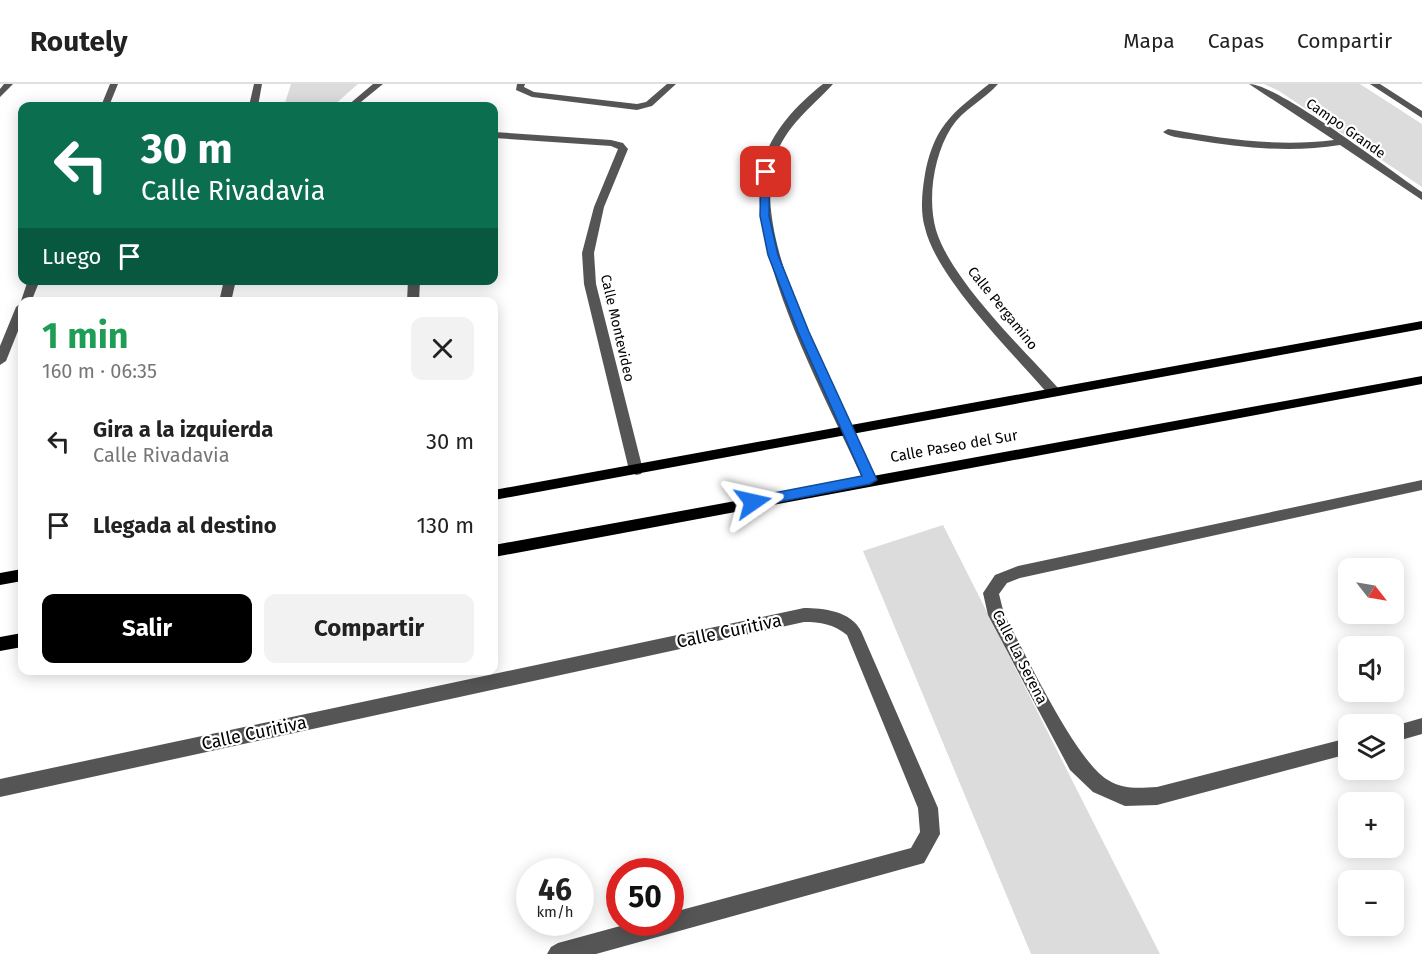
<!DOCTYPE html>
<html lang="es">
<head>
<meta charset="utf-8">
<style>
	:root { --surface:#fff; --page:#f2f2f2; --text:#222; --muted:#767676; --line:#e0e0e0; --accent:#000 }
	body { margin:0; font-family:"Fira Sans",sans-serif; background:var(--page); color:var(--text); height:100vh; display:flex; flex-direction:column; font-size:22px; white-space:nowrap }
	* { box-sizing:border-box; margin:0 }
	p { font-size:20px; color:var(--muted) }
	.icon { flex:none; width:33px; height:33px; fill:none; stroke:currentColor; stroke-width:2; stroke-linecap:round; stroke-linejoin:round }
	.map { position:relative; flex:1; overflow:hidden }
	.sheet { position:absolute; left:18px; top:213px; width:480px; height:378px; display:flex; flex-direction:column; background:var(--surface); border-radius:12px; box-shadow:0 3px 15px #0003 }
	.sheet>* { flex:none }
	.guide { position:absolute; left:18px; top:18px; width:480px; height:183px; border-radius:12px; box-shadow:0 3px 15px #0003; background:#0b6e4f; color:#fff; overflow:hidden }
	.needle { width:39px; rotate:121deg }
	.tools { position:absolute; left:1338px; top:474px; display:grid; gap:12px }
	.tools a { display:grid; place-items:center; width:66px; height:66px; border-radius:12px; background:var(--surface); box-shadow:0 3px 15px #0003; font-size:30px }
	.speed { position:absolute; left:516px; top:774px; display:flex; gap:12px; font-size:30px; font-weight:700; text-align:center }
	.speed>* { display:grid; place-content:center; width:78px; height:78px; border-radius:50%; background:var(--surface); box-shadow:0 3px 15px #0003; line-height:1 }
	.speed small { font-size:15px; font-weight:400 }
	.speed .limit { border:9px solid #d22; background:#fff; color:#111 }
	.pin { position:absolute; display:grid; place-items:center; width:51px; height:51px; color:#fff; margin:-26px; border-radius:12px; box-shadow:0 3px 9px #0006 }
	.me { position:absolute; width:66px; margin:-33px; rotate:79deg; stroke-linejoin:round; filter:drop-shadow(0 0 4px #0008) }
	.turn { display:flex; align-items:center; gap:21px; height:126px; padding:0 24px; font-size:27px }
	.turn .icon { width:78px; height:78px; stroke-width:2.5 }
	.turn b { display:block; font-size:42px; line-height:51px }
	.then { display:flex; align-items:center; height:57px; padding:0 24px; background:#0003; gap:12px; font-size:22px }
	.round { display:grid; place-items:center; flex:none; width:63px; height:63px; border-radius:12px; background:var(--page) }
	.head { display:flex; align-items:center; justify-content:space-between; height:102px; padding:0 24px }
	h1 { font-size:36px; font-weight:700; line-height:45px; color:#1e9e55 }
	.action { display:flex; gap:12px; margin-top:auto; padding:12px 24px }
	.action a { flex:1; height:69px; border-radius:12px; background:var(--accent); color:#fff; font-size:24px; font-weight:700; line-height:69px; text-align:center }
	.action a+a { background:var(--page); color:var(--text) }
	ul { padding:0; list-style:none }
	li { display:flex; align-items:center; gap:18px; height:84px; padding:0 24px }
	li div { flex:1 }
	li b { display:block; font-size:22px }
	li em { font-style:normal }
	header { display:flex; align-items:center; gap:36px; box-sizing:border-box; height:84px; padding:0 30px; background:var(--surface); border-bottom:2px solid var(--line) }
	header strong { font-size:28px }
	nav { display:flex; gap:33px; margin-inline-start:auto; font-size:21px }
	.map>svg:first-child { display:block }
	.green { fill:#dcdcdc }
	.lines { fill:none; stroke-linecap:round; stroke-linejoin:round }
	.minor { fill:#555; fill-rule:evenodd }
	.major { fill:#000; fill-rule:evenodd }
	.route { fill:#1a73e8; stroke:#114b97; stroke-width:1.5 }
	.labels { text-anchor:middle; stroke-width:4.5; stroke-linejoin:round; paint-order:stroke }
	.far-street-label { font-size:14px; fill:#000; stroke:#fff }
	.street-label { font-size:15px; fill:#000; stroke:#fff }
	.near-street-label { font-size:18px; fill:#000; stroke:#fff }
</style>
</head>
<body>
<header>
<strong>Routely</strong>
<nav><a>Mapa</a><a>Capas</a><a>Compartir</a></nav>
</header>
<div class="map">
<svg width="1422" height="870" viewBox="0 0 1422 870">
	<rect width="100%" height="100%" fill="#fff"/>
	<!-- green -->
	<path class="green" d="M291 0H358L333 22H284Z
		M1264 0H1360L1422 40V103L1279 7Z
		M943 441 1160 870H1031L863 467Z"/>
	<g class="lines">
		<!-- minor -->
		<path class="minor" d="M4 0H13L0 13V5Z
			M110 0H118L109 22H101Z
			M254 0H262L258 22H249Z
			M373 0H383L356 22H347Z
			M517 0H525L524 3 534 8 637 20 646 18 667 0H676L652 22 637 26 532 13 516 6Z
			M823 0H833C811 24 786 41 775 74 747 155 843 320 877 396L870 401 863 396C828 317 747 172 761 87 767 52 796 21 823 0Z
			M989 0H998C984 16 963 25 951 44 934 71 927 114 936 146 951 196 1023 265 1059 305L1061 308 1054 312 1049 311C1014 270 937 195 925 144 920 127 922 108 925 90 928 73 934 54 945 40 957 24 973 13 989 0Z
			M1249 0C1278 0 1391 87 1422 108V116L1340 61C1292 69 1243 64 1195 56 1185 54 1171 54 1163 48L1168 45C1223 55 1278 63 1334 56Z
			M1370 0H1380L1422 27V34Z
			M494 48 611 56 623 59 628 65 604 123 594 169 596 200 643 386 641 390 636 391 629 386 584 200 582 169 594 123 618 65 611 62 494 54Z
			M28 196H40L31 218H22V237L6 277 0 281V262L16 223 20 220Z
			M224 196H236L231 218H219Z
			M408 196H420L419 218H407Z
			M1422 396V406L1020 494 1007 499 999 510 1004 530C1024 567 1076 678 1108 696 1124 706 1139 704 1157 703L1348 654V670L1157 721 1125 722 1118 719 1093 708 1070 686 988 531 983 509 995 491 1018 482Z
			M804 524C823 524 851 527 861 547L938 724 940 750 924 779 596 870H547L551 863 558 859 635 838H670V829L911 764 920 748 918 724 847 551C833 540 821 538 804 538L0 713V695Z
			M1422 634V650L1394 658V642Z"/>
		<!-- major -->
		<path class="major" d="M1422 237V245L494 416V406Z
			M1422 292V300L494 473V461Z
			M22 485V497L0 501V489Z
			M22 549V563L0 567V553Z"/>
	</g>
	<!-- route -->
	<path class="route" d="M766 85 770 88 769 132 778 171 809 248 877 396 870 400 753 423 746 418 748 414 862 392 798 248 768 171 760 132 761 88Z"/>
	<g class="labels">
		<!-- far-street labels -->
		<g class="far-street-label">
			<text transform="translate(1346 44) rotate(35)" y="5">Campo Grande</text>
			<text transform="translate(1003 224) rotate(51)" y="5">Calle Pergamino</text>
			<text transform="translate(618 244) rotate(77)" y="5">Calle Montevideo</text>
		</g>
		<!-- street labels -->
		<g class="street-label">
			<text transform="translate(954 362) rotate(-10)" y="5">Calle Paseo del Sur</text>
			<text transform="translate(1020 573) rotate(63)" y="5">Calle La Serena</text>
		</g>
		<!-- near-street labels -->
		<g class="near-street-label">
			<text transform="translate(729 547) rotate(-12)" y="6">Calle Curitiva</text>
			<text transform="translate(254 649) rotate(-12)" y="6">Calle Curitiva</text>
		</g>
	</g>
</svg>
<div class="tools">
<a><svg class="needle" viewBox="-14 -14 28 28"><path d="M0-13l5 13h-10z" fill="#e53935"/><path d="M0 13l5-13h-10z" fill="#767676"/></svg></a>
<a><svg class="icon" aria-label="sound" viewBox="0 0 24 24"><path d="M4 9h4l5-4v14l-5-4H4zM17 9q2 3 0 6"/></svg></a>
<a><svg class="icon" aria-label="layers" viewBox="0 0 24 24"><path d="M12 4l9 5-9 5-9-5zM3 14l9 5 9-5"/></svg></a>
<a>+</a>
<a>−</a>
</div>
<div class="speed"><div>46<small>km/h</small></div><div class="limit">50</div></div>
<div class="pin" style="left:766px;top:88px;background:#d93025"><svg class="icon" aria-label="arrive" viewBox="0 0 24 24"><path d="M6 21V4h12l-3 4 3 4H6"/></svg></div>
<svg class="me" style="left:753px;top:418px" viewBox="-20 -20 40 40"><path d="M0-17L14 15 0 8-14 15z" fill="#1a73e8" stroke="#fff" stroke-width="4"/></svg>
<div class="guide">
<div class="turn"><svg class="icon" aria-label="left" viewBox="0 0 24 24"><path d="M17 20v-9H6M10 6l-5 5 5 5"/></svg><div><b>30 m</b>Calle Rivadavia</div></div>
<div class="then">Luego<svg class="icon" aria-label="arrive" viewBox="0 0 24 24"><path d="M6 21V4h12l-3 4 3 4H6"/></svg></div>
</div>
<section class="sheet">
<div class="head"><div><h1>1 min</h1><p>160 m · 06:35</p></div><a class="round"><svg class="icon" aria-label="close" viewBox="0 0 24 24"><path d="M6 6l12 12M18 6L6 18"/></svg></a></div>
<ul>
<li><svg class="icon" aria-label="left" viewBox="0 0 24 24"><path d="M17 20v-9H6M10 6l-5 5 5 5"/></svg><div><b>Gira a la izquierda</b><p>Calle Rivadavia</p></div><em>30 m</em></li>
<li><svg class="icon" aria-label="arrive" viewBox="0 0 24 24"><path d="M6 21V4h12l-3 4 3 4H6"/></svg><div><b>Llegada al destino</b></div><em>130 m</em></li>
</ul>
<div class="action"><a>Salir</a><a>Compartir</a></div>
</section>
</div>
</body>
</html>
